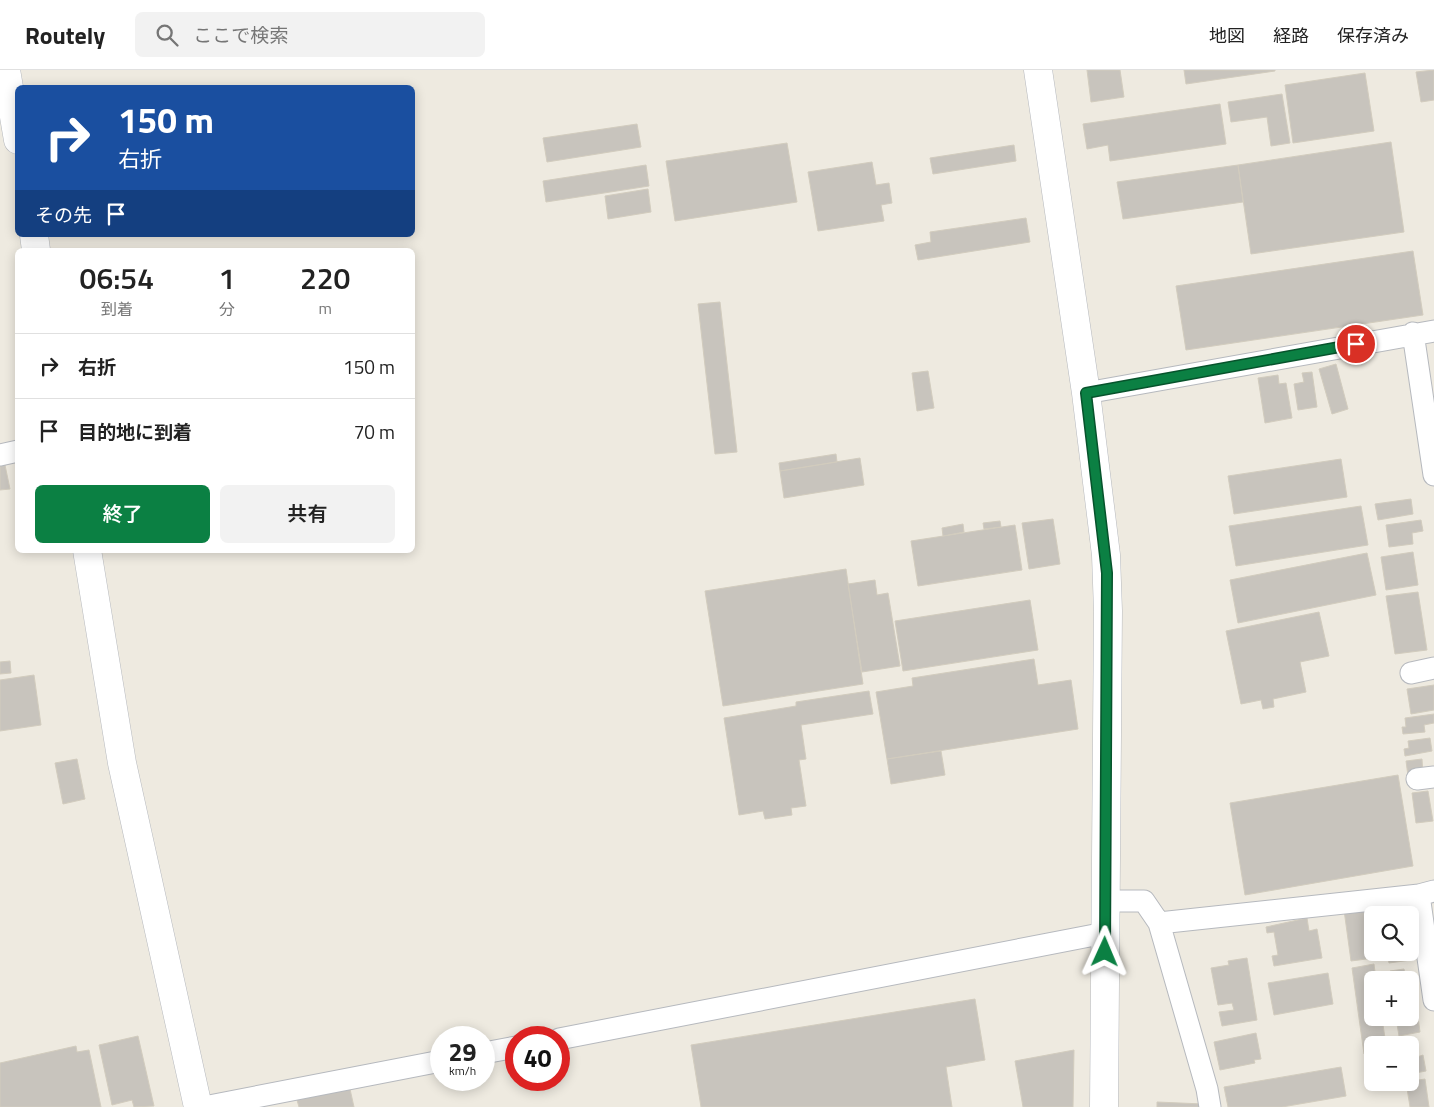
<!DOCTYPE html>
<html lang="ja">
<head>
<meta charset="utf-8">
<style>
	:root { --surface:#fff; --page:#f2f2f2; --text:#222; --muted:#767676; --line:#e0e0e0; --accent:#0b8043 }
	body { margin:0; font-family:"Titillium Web","Noto Sans JP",sans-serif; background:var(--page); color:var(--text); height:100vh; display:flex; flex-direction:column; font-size:19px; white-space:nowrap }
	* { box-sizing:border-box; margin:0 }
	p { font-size:16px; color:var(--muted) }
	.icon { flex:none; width:28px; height:28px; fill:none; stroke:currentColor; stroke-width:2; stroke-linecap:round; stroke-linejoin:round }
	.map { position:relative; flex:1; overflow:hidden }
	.details { position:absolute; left:15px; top:178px; width:400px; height:305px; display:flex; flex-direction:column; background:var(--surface); border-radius:8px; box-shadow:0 2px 12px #0003 }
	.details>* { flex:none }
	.banner { position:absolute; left:15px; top:15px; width:400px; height:152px; border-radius:8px; box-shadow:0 2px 12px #0003; background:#1a4fa0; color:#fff; overflow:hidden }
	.controls { position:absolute; left:1364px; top:836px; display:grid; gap:10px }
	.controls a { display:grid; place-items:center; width:55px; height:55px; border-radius:8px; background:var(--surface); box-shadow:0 2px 12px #0003; font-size:25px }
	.speed { position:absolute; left:430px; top:956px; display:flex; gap:10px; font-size:25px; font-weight:700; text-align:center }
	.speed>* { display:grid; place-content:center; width:65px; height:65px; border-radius:50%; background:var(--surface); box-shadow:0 2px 12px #0003; line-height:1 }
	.speed small { font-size:12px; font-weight:400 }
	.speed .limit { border:8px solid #d22; background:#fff; color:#111 }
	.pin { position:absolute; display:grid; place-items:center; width:42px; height:42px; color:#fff; margin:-21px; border:2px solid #fff; border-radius:50%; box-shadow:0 1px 5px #0007 }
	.me { position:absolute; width:55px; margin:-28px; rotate:1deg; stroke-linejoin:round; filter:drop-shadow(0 0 4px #0008) }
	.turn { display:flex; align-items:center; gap:18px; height:105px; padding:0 20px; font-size:22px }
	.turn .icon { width:65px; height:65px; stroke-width:2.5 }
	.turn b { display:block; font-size:35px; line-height:42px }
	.then { display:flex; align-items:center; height:48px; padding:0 20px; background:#0003; gap:10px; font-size:19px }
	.eta { display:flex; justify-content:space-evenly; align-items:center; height:85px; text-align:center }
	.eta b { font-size:30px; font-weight:600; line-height:35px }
	.primary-button { display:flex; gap:10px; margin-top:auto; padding:10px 20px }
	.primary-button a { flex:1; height:58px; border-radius:8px; background:var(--accent); color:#fff; font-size:20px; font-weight:600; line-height:58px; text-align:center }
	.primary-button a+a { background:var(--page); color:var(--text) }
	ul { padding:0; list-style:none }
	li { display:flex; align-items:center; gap:15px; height:65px; padding:0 20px; border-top:1px solid var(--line) }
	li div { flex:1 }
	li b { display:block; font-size:19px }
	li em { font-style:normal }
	header { display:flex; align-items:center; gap:30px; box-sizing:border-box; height:70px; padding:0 25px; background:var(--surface); border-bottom:1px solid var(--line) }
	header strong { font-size:24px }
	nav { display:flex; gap:28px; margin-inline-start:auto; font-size:18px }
	.search { width:350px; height:45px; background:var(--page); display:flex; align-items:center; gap:12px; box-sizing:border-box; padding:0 18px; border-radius:8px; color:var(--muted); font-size:19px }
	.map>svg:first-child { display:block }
	.building { fill:#c8c4bd; stroke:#d2ccbe }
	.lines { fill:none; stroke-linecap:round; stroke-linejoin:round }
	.minor-casing { stroke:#b6b9be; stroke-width:23 }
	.tertiary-casing { stroke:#b6b9be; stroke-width:29 }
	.minor { stroke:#fff; stroke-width:21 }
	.tertiary { stroke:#fff; stroke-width:28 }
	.route-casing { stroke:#07532c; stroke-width:12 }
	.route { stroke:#0b8043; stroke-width:9 }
</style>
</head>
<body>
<header>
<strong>Routely</strong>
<div class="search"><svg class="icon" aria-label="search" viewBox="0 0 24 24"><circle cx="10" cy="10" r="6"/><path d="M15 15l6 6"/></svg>ここで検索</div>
<nav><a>地図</a><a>経路</a><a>保存済み</a></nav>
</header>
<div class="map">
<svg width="1434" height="1037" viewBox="0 0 1434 1037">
	<rect width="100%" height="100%" fill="#eeeae0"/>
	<!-- building -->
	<path class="building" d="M1087 0H1120L1124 27 1091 32Z
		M1184 0H1275V1L1186 14Z
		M1434 0V30L1421 32 1416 2Z
		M1365 3 1374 61 1293 73 1285 15Z
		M1282 24 1290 73 1271 76 1267 47 1231 52 1228 32Z
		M1220 34 1226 74 1110 91 1108 75 1087 79 1083 54Z
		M637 54 641 77 547 92 543 68Z
		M1391 72 1404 162 1251 184 1238 95Z
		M787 73 797 132 675 151 666 91Z
		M1014 75 1016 91 933 104 930 88Z
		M872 92 876 115 889 113 892 133 881 135 884 151 818 161 808 102Z
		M646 95 649 116 546 132 543 111Z
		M1238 95 1243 132 1123 149 1117 112Z
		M648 119 651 142 608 149 605 126Z
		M1026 148 1030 172 918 190 915 175 931 172 930 162Z
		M1413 181 1423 245 1186 280 1176 216Z
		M720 232 737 382 715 384 698 234Z
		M1336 294 1348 339 1332 344 1319 299Z
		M928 301 934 338 917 341 912 303Z
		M1312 302 1317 337 1298 340 1294 314 1304 312 1302 303Z
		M1278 305 1279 314 1286 313 1292 348 1265 353 1258 308Z
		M836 384 837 392 780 401 779 393Z
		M860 388 864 415 784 428 780 401Z
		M1341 389 1347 427 1234 444 1228 406Z
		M5 395 10 419 0 420V396Z
		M1411 429 1413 444 1378 450 1375 434Z
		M1361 436 1368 475 1236 496 1229 456Z
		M1053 449 1060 494 1029 499 1022 453Z
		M1421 450 1423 461 1412 463 1413 474 1389 477 1386 455Z
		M1000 451 1001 457 984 459 983 453Z
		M963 454 964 462 943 466 942 458Z
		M1015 455 1022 500 918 516 911 471Z
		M1413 482 1418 515 1386 520 1381 487Z
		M1367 483 1376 525 1238 553 1230 510Z
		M846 499 863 614 723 636 705 521Z
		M875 510 877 525 888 523 900 596 862 602 848 514Z
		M1418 522 1427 580 1395 584 1386 526Z
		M1030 530 1038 580 903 601 895 551Z
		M1319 542 1329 586 1300 592 1306 622 1273 629 1274 637 1263 639 1261 630 1241 634 1226 561Z
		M1034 589 1038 615 1071 610 1078 659 887 689 876 622 913 616 912 608Z
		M10 591 11 603 0 604V592Z
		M34 605 41 655 0 661V610Z
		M1434 615V640L1411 644 1407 619Z
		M869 621 873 644 801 655 806 689 799 690 806 736 791 738 792 745 765 749 763 741 739 745 724 648 796 636V632Z
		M1434 644V653L1424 655 1425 662 1403 664 1402 657H1406L1405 648Z
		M1430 668 1432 681 1405 686 1404 679 1409 678 1408 671Z
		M941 681 945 705 891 714 887 689Z
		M77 689 85 729 63 734 55 693Z
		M1422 689 1423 705 1408 706 1406 691Z
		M1398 705 1413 796 1245 825 1230 733Z
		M1428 721 1433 751 1416 753 1412 723Z
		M1393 831 1395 843 1402 842 1403 845H1380L1378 833Z
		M1367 836 1374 888 1351 891 1344 840Z
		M1307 848 1309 861 1317 859 1322 888 1274 896 1272 886 1278 885 1274 862 1267 863 1266 857Z
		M1410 881 1411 890 1389 893 1387 882Z
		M1247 888 1257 950 1222 956 1219 942 1234 940 1232 933 1218 935 1211 898 1229 895 1228 891Z
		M1374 894 1376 910H1372V948H1382L1386 975H1372V982L1364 984 1352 898Z
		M1404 899 1406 910H1392L1390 901Z
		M1328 903 1333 934 1274 945 1268 913Z
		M1410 913H1413L1415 926 1410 927Z
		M975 929 985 990 946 997 952 1037H701L691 975Z
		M1418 947 1420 962 1399 966 1396 948Z
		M1256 963 1261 989 1254 990 1255 993 1220 1000 1214 972Z
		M138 966 154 1036 134 1037 132 1030 112 1035 99 975Z
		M1414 972 1417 987 1423 985 1426 1001 1410 1004V975H1398Z
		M76 976 77 982 89 980 101 1037H0V993Z
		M1074 980 1073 1037H1023L1015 991Z
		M1341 997 1346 1026 1282 1037H1228L1224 1017Z
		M1425 1009 1429 1037H1410L1406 1012Z
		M350 1019 354 1037H299L297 1030Z
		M1157 1032 1203 1034 1202 1037H1157Z"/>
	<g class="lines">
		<!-- minor casing -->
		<g class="minor-casing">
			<path id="minor" d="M1413 263 1434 405
				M1086 323 1434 261
				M0 385 18 381
				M1411 603 1434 598
				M1417 709 1434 707
				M1419 825 1434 930
				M1106 831H1144L1159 853 1207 1019 1210 1037
				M1159 853 1419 825 1434 821
				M559 969 1105 863
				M484 983 516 977
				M204 1037 441 991"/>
		</g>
		<!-- tertiary casing -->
		<g class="tertiary-casing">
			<path id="tertiary" d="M6 0 18 70
				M1038 0 1086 323 1106 485 1108 541 1104 1037
				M34 165 36 180
				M87 480 122 693 198 1037"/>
		</g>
		<!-- minor -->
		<use href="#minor" class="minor"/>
		<!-- tertiary -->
		<use href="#tertiary" class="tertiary"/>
	</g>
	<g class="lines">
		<!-- route casing -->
		<g class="route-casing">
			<path id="route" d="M1105 882 1107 503 1086 323 1356 274"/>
		</g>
		<!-- route -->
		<use href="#route" class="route"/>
	</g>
</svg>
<div class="controls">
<a><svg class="icon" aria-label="search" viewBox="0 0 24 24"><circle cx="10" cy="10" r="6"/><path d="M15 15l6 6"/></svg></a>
<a>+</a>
<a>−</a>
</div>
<div class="speed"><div>29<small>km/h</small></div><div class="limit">40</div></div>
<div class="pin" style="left:1356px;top:274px;background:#d93025"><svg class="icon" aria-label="arrive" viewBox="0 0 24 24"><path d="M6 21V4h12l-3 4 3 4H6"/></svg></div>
<svg class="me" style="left:1105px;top:882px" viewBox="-20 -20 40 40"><path d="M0-17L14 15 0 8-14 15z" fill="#0b8043" stroke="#fff" stroke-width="4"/></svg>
<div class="banner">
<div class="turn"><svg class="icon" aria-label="right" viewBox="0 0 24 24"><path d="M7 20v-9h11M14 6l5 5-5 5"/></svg><div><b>150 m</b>右折</div></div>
<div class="then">その先<svg class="icon" aria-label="arrive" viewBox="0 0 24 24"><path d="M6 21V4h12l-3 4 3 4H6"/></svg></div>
</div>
<section class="details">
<div class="eta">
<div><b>06:54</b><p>到着</p></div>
<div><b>1</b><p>分</p></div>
<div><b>220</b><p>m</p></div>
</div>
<ul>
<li><svg class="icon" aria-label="right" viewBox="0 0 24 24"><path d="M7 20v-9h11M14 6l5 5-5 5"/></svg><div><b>右折</b></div><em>150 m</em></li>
<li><svg class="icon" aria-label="arrive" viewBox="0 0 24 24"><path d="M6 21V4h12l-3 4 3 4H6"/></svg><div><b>目的地に到着</b></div><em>70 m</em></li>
</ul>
<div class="primary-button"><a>終了</a><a>共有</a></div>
</section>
</div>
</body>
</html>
